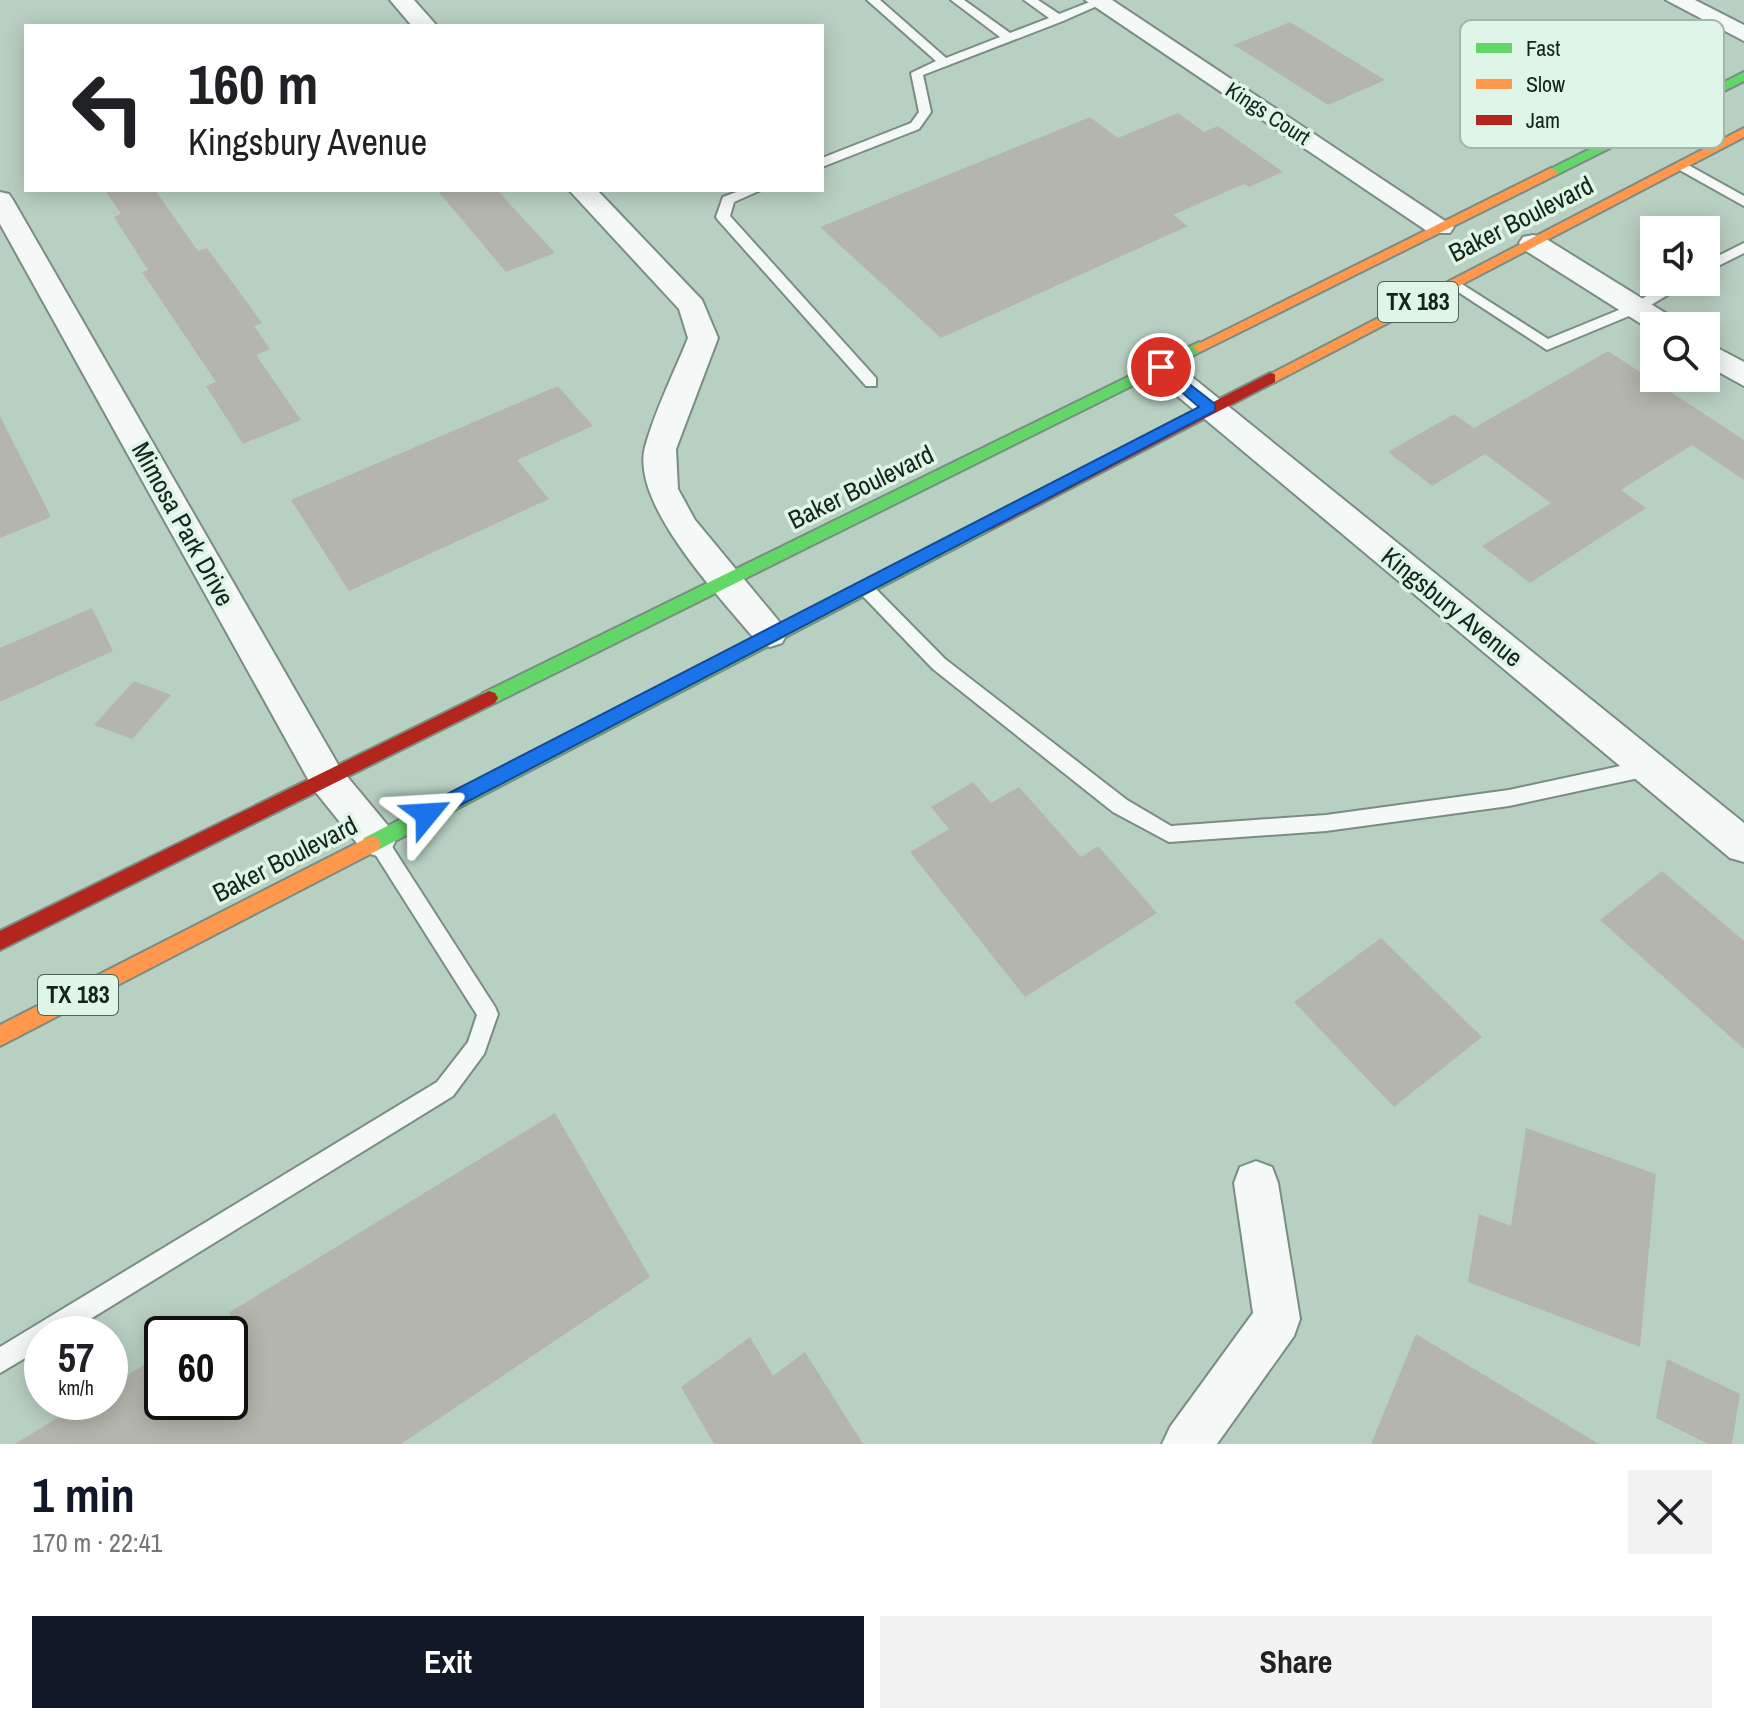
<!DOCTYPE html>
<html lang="en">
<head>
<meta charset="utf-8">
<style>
	:root { --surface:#fff; --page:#f2f2f2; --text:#202124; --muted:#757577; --accent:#111827 }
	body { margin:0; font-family:"Archivo Narrow",sans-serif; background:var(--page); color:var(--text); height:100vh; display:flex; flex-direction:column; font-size:30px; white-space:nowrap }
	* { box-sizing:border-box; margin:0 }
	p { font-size:26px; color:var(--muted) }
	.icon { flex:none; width:44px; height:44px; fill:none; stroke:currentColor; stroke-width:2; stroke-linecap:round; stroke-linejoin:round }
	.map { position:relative; height:1444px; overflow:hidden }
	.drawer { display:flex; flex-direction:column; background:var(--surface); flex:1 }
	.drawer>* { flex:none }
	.banner { position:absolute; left:24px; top:24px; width:800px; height:168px; border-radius:0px; box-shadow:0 4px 20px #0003; background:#fff; color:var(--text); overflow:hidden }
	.controls { position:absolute; left:1640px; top:216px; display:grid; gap:16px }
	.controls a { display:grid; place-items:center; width:80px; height:80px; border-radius:0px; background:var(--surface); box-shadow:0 4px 20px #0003; font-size:40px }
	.speed { position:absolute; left:24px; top:1316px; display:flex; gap:16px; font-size:40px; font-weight:700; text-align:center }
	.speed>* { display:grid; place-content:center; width:104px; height:104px; border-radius:50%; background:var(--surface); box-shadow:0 4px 20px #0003; line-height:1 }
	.speed small { font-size:20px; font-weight:400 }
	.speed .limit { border:4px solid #111; border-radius:12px; background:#fff; color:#111 }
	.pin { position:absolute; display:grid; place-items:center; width:68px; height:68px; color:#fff; margin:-34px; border:4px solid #fff; border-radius:50%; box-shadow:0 2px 8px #0007 }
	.me { position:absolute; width:88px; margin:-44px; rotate:63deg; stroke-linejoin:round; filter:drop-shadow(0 0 6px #0008) }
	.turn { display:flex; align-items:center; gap:28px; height:168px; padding:0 32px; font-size:36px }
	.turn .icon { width:104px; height:104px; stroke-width:2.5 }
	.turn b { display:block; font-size:56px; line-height:68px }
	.round { display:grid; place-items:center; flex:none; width:84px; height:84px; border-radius:0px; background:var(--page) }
	.head { display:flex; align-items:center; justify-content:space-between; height:136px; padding:0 32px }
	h1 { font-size:48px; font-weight:700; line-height:60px; color:var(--accent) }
	.action { display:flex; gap:16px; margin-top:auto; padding:16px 32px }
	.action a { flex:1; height:92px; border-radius:0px; background:var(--accent); color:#fff; font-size:32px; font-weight:700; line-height:92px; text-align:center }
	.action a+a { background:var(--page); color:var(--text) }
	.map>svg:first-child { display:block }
	.building { fill:#b4b6ad }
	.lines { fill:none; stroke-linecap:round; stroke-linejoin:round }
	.lane-casing { stroke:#7a8d83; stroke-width:4 }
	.street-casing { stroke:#7a8d83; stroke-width:4 }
	.fast-casing { stroke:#7a8d83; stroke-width:4 }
	.slow-casing { stroke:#7a8d83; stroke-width:4 }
	.jam-casing { stroke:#7a8d83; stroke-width:4 }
	.lane { fill:#f4f8f6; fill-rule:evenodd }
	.street { fill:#f4f8f6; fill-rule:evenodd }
	.fast { fill:#63d668; fill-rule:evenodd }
	.slow { fill:#ff974d; fill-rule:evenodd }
	.jam { fill:#b3261e; fill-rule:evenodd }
	.route { fill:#1a73e8; stroke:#114b97; stroke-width:2 }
	.labels { text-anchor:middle; stroke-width:7; stroke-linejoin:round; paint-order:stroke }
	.far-street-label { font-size:22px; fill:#14251b; stroke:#dff5e7 }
	.shield { fill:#dff5e7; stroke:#516358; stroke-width:2 }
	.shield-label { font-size:24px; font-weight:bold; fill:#14251b }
	.street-label { font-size:26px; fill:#14251b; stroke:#dff5e7 }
	.key { fill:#dff5e7; stroke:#a2b7aa; stroke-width:2 }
	.key-label { font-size:22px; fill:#14251b }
</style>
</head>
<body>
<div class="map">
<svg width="1744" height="1444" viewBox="0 0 1744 1444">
	<rect width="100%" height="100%" fill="#b8d0c2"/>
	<!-- building -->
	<path class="building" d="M1290 22 1385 80 1328 105 1234 45Z
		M1178 113 1204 132 1218 126 1283 172 1249 187 1244 184 1173 215 1188 226 941 338 820 227 1090 117 1118 138Z
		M105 190H155L198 251 207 248 262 323 254 326 270 349 256 355 301 420 243 444 206 386 216 382 142 272 148 270 114 217 121 214Z
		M437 190H497L555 253 506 272Z
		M1608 351 1744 440V480L1692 445 1621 490 1646 508 1530 583 1482 546 1551 503 1485 454 1432 486 1388 452 1454 414 1474 428Z
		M558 386 593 426 517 460 549 499 349 591 291 500Z
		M0 416 51 517 0 538Z
		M92 608 113 651 0 702V648Z
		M134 681 171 695 132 739 94 725Z
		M973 782 991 803 1019 787 1081 857 1098 846 1157 913 1025 997 910 852 949 829 931 807Z
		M1662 871 1744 941V1049L1600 920Z
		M1381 938 1482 1037 1394 1107 1294 1002Z
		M555 1113 650 1277 401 1444H15L83 1402H110V1386L162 1354V1402H230V1312Z
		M1526 1128 1656 1174 1640 1347 1468 1282 1479 1214 1511 1226Z
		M1416 1334 1599 1444H1371Z
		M750 1337 773 1376 805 1352 863 1444H714L681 1387Z
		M1667 1359 1740 1394 1732 1444H1708L1656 1418Z"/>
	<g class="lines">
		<!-- lane casing -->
		<g class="lane-casing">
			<path id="lane" d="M867 0H880L946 58 1000 37 951 0H964L1010 33 1049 18 1024 0H1038L1059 14 1095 0 1106 2 1063 21 923 75 931 112 919 129 822 167V158L911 123 919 112 911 73 936 61Z
				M1681 161 1744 196V206L1676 168 1675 165Z
				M742 190H761L734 202 730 216 876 378V386H866L718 220 716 217 723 197Z
				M1744 243V253L1706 272V262Z
				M1454 279 1548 339 1631 305 1671 282H1689L1641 311 1547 350 1449 286 1447 283Z
				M864 581 870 583 945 659 1127 800 1171 826 1326 815 1509 790 1648 760 1655 763 1657 768 1655 773 1648 776 1509 806 1326 831 1169 842 1113 812 933 669 858 591 856 587Z
				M377 832 384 834 495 1007 498 1014 484 1054 453 1096 66 1334H42V1348L0 1373V1347L437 1082 468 1042 477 1015 370 846 367 840 370 834Z"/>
		</g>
		<!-- street casing -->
		<g class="street-casing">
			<path id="street" d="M390 0H414L437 26H412Z
				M1085 0H1112L1454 227 1450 233H1430Z
				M1666 0H1695L1744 25V41Z
				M569 190H597L702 300 718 338 676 449 678 489 695 520 782 625 787 634 782 643 770 647 758 643C722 599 630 505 645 447 655 410 674 373 688 338L679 309Z
				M0 192 9 194 13 200 340 768 390 828 396 840 390 852 377 856 364 852 314 790 0 224Z
				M1533 235 1543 237 1675 319 1679 326H1654V332L1523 249 1519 243 1523 237Z
				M1706 342 1744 362V386L1706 365Z
				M1161 357 1171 360 1744 823V862L1730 858 1151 374 1146 367 1151 360Z
				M1256 1161 1272 1167 1278 1183 1300 1319 1294 1336 1217 1444H1162L1170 1427 1253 1313 1234 1183 1240 1167Z"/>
		</g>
		<!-- fast casing -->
		<g class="fast-casing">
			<path id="fast" d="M1744 72V81L1556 175 1544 172Z
				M1199 342 1206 347 1204 350 495 703H483L480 698 483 693Z
				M986 519 994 525 992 529 378 850 371 852 364 850 361 844 364 838Z"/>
		</g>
		<!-- slow casing -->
		<g class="slow-casing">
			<path id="slow" d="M1744 128V137L1275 382H1265L1263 378Z
				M1551 168 1558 172 1556 175 1204 350 1199 352 1192 347Z
				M371 836 378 838 381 844 378 850 0 1046V1025Z"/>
		</g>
		<!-- jam casing -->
		<g class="jam-casing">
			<path id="jam" d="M1270 373 1275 374V382L992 529 986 531 978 525 980 521Z
				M489 691 495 693 498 698 495 703 0 950V931Z"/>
		</g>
		<!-- lane -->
		<use href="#lane" class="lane"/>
		<!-- street -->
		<use href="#street" class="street"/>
		<!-- fast -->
		<use href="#fast" class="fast"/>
		<!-- slow -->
		<use href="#slow" class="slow"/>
		<!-- jam -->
		<use href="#jam" class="jam"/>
	</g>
	<!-- route -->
	<path class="route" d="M1161 362 1215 404V411L434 819H420V808L1199 407 1156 370V363Z"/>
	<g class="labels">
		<!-- far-street labels -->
		<g class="far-street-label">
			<text transform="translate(1268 113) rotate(33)" y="8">Kings Court</text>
		</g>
		<!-- shield labels -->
		<g class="shield">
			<rect x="1378" y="282" width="80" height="40" rx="6"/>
			<rect x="38" y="975" width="80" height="40" rx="6"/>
		</g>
		<g class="shield-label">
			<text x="1418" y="310">TX 183</text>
			<text x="78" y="1003">TX 183</text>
		</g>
		<!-- street labels -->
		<g class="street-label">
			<text transform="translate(1521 219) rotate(-27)" y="9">Baker Boulevard</text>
			<text transform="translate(861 487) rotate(-26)" y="9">Baker Boulevard</text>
			<text transform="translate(183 524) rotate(61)" y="9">Mimosa Park Drive</text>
			<text transform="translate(1452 607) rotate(39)" y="9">Kingsbury Avenue</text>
			<text transform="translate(285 859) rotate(-27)" y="9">Baker Boulevard</text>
		</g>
	</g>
	<!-- legend -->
	<rect x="1460" y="20" width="264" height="128" rx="12" class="key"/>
	<rect x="1476" y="43" width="36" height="10" fill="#63d668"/>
	<rect x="1476" y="79" width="36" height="10" fill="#ff974d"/>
	<rect x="1476" y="115" width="36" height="10" fill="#b3261e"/>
	<g class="key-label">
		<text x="1526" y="56">Fast</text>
		<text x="1526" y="92">Slow</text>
		<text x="1526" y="128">Jam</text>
	</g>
</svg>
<div class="controls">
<a><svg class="icon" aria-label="sound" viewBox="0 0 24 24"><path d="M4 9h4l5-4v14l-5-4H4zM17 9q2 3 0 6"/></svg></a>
<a><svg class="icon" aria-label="search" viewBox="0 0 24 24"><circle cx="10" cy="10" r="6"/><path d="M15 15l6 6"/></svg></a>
</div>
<div class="speed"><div>57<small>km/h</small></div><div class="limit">60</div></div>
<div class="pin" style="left:1161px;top:367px;background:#d93025"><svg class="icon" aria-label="arrive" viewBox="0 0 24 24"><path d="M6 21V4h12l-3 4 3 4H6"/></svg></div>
<svg class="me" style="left:427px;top:814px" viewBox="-20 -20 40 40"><path d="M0-17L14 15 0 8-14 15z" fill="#1a73e8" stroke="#fff" stroke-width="4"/></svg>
<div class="banner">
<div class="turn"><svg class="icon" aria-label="left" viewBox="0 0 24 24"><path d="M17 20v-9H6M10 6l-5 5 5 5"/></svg><div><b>160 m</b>Kingsbury Avenue</div></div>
</div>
</div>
<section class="drawer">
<div class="head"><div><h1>1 min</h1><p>170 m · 22:41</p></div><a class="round"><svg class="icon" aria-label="close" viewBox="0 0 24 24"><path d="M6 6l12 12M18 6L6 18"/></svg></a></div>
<div class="action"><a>Exit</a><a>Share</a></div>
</section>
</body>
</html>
